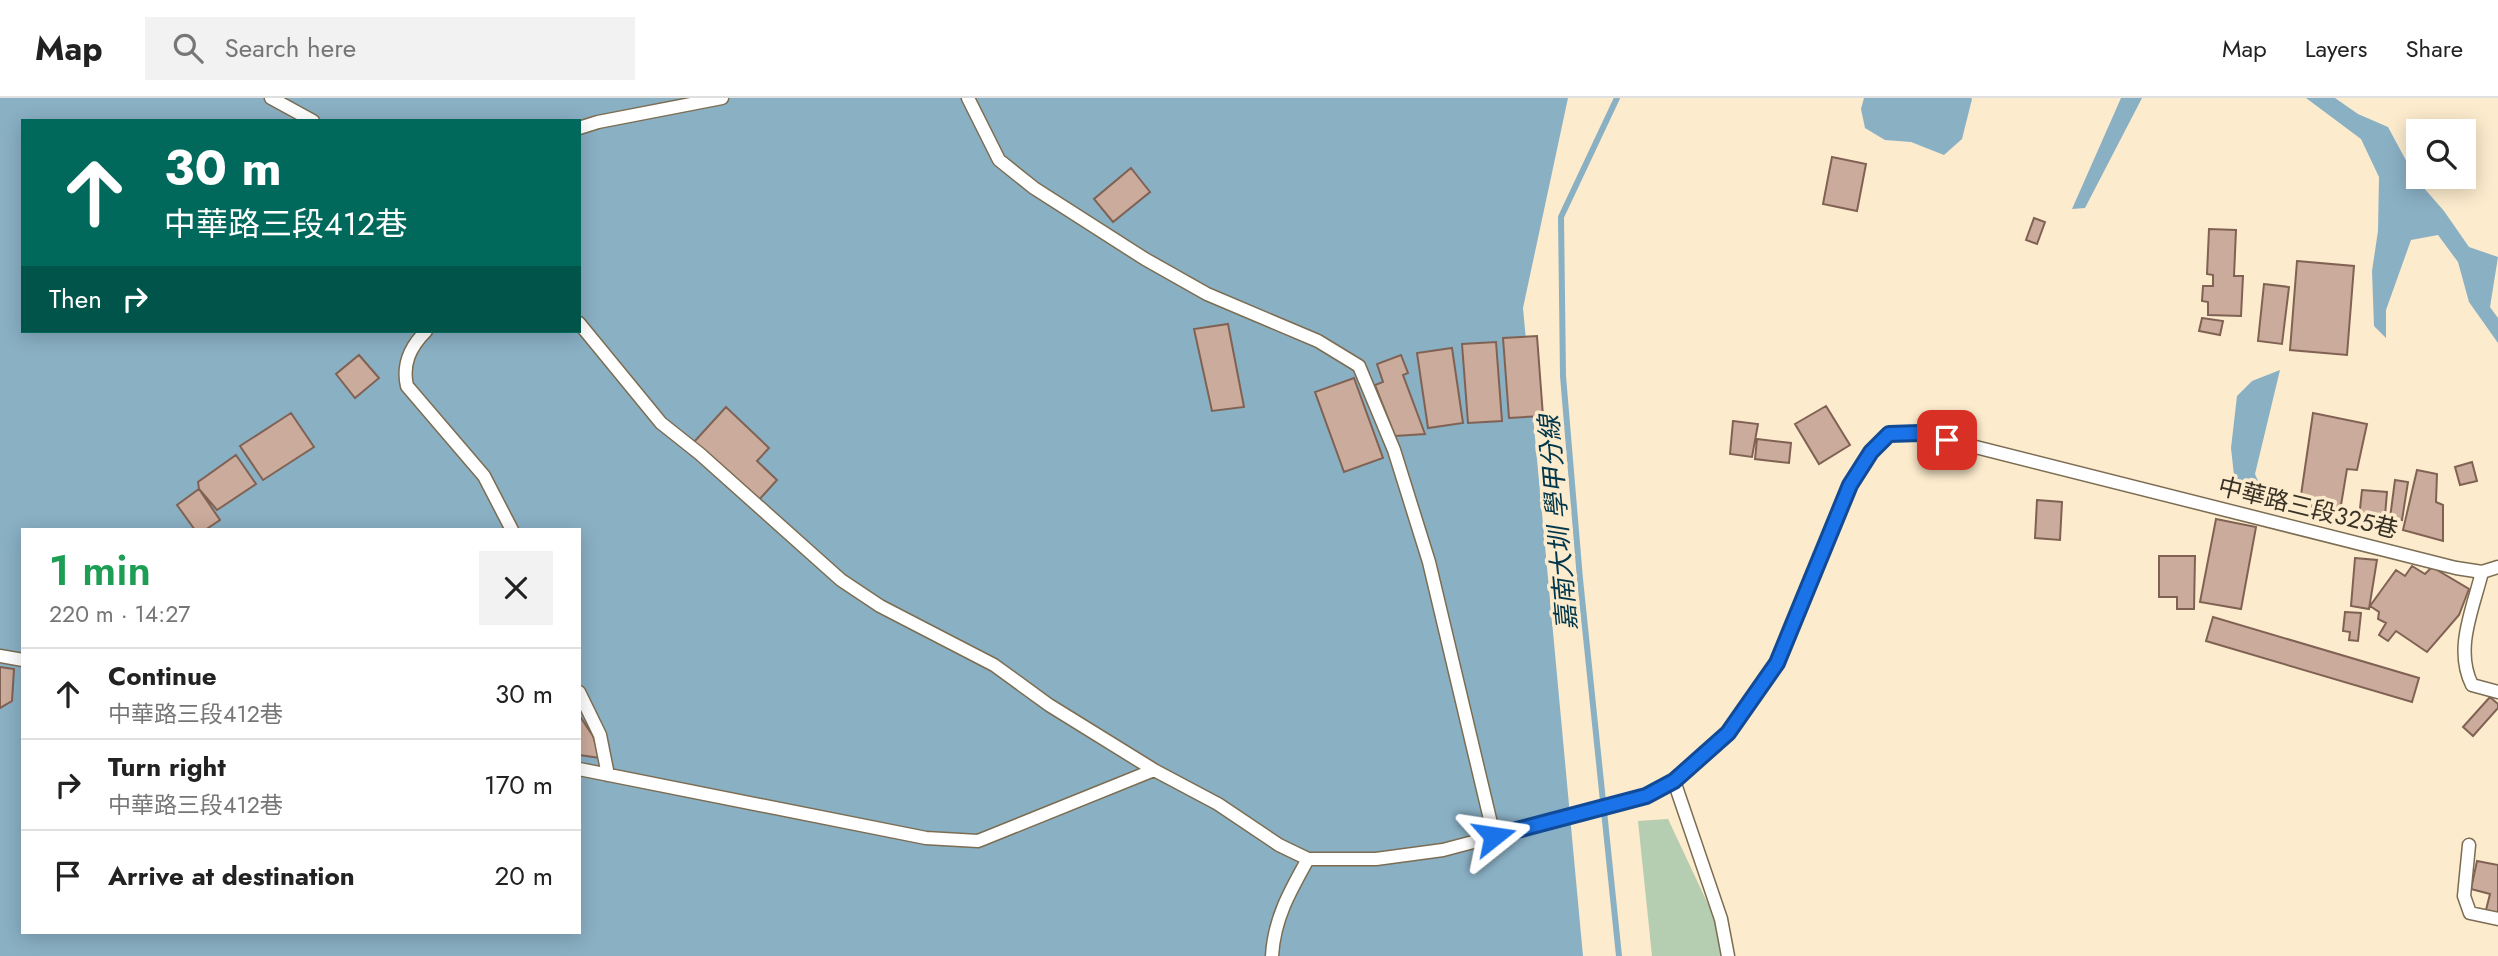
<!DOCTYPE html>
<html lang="en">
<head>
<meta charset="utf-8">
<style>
	:root { --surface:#fff; --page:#f2f2f2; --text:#222; --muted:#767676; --line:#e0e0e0 }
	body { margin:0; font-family:Jost,"Noto Sans TC",sans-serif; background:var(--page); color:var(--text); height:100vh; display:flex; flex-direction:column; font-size:26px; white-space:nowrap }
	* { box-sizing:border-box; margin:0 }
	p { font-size:23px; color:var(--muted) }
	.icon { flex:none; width:38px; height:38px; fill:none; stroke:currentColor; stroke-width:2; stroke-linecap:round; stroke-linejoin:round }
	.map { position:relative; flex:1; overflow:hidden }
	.details { position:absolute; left:21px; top:430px; width:560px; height:406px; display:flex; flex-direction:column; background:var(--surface); border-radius:0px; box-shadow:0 4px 18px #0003 }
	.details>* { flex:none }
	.guide { position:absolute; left:21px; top:21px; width:560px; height:214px; border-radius:0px; box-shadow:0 4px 18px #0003; background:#00695c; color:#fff; overflow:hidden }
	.fabs { position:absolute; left:2406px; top:21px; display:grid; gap:14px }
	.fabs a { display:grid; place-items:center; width:70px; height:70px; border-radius:0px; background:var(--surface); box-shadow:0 4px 18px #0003; font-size:35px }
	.pin { position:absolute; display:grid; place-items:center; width:60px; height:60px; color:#fff; margin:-30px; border-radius:14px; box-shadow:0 4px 10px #0006 }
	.me { position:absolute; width:77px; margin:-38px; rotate:75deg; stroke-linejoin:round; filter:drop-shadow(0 0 5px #0008) }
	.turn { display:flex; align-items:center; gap:24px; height:147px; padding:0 28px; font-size:32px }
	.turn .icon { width:91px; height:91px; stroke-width:2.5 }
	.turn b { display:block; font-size:49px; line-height:60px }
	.then { display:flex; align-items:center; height:66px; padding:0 28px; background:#0003; gap:14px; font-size:26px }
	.round { display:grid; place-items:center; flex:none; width:74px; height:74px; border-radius:0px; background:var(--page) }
	.summary { display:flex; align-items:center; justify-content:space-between; height:119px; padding:0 28px }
	h1 { font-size:42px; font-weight:600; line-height:52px; color:#1e9e55 }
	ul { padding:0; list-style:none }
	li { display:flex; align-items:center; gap:21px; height:91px; padding:0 28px; border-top:2px solid var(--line) }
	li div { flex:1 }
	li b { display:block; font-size:26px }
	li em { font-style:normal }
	header { display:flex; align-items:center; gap:42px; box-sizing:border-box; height:98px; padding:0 35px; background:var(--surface); border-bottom:2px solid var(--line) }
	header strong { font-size:33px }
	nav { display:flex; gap:38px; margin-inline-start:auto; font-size:24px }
	.search { width:490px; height:63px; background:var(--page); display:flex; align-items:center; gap:18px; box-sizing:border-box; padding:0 24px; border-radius:0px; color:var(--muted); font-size:26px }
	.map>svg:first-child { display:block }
	.green { fill:#b5cdb0 }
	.water { fill:#8ab0c4; fill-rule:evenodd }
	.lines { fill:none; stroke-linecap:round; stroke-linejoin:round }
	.stream { stroke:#8ab0c4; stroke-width:6 }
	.building { fill:#cbab9b; stroke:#806254; stroke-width:2 }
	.lane-casing { stroke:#7c6d52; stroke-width:15 }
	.lane { stroke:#fff; stroke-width:12 }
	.route-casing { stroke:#114b97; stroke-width:18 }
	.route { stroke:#1a73e8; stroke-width:12 }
	.labels { text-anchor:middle; stroke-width:7; stroke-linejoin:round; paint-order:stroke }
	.street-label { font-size:24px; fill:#383126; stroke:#fcebcc }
	.water-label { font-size:26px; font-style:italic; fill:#00374c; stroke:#fcebcc }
</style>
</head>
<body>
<header>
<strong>Map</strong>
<div class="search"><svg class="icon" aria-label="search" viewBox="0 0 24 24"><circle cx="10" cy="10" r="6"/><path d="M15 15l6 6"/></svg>Search here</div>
<nav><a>Map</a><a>Layers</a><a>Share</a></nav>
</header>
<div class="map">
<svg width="2498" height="858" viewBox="0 0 2498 858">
	<rect width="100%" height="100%" fill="#fcebcc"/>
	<!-- green -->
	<path class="green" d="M1668 721 1731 855V858H1652L1638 723Z"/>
	<!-- water -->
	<path class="water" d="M0 0H1568L1523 210 1583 858H0ZM23 23H579V233H23ZM23 432H579V835H23Z
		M1864 0H1971L1972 1 1962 41 1944 57 1911 44 1885 42 1865 30 1861 11Z
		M2121 0H2142L2085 110 2072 111Z
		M2306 0H2335L2358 16 2388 29 2416 81 2444 113 2469 149 2498 159 2490 209 2498 220V245L2469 204 2458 164 2438 137 2411 142 2386 212V240L2374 228 2372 173 2378 133 2379 79 2361 41Z
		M2280 272 2255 376 2265 399 2236 396 2231 350 2237 298 2252 283Z"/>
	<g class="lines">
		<!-- stream -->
		<path class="stream" d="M1617 0 1561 119 1563 278 1580 481 1619 858"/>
	</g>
	<!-- building -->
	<path class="building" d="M1832 59 1866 66 1857 113 1823 106Z
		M1131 70 1150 94 1113 124 1094 101Z
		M2034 120 2045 124 2037 146 2026 142Z
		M2209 131 2236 132 2234 178H2243L2241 218 2208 217V204L2202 203 2203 188H2213V177L2207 176Z
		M2297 163 2354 168 2347 257 2290 252Z
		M2264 186 2289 189 2282 246 2258 243Z
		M2202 220 2223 223 2220 237 2199 233Z
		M1228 226 1244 309 1212 313 1194 231Z
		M1537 238 1543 318 1509 320 1503 240Z
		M1496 244 1502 323 1468 325 1462 246Z
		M1452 250 1463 325 1428 330 1417 255Z
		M359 257 379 280 355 300 336 276Z
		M1401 257 1408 275 1403 277 1425 336 1395 338 1375 287 1383 284 1377 266Z
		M1354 280 1383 360 1344 374 1315 294Z
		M1826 308 1850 347 1819 366 1795 326Z
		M726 309 769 350 757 363 777 382 757 404 694 344Z
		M291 315 314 349 263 382 240 348Z
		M2313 315 2367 326 2357 372 2347 371 2340 413 2307 408V398L2301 397Z
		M1733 323 1758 326 1752 359 1730 356Z
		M1757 341 1791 345 1789 365 1755 361Z
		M236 357 256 386 217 412 199 391 198 384Z
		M2472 364 2477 383 2460 387 2455 369Z
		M2417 372 2437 376 2436 404 2443 407V443L2403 432Z
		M2395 382 2408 384 2402 422 2390 420Z
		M199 391 220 422 205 432H195L177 407Z
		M2362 392 2387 394 2385 418 2397 423 2396 433 2358 429Z
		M2037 402 2062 404 2060 442 2035 440Z
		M2216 421 2256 429 2241 511 2200 504Z
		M2159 458H2195L2194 511H2177V499H2159Z
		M2355 460 2377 462 2369 511 2351 508Z
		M2412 468 2425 476 2432 469 2469 491 2459 517 2427 554 2396 533 2388 543 2379 537 2386 525 2378 521 2379 514 2370 508 2396 472 2405 478Z
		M2345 514 2361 515 2358 543 2349 542 2350 534 2343 533Z
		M2213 519 2419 580 2412 604 2206 543Z
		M0 569 14 571 12 603 0 610Z
		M2490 599 2498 606V610L2473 638 2463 629Z
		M579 617 593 638 600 660 579 657Z
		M2477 763 2498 767V819L2485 816 2490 796 2471 791Z"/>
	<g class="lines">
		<!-- lane casing -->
		<g class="lane-casing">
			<path id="lane" d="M271 0 313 23
				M968 0 999 62 1034 90 1145 161 1207 196 1318 243 1359 268 1394 352 1429 464 1494 738
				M579 30 598 24 722 0
				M579 225 661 325 700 356 841 482 880 508 994 567 1049 607 1154 672 1218 706 1279 747 1308 761H1376L1443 752 1646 698 1674 683 1728 635 1777 565 1850 387 1871 354 1889 336 1920 335 2456 470 2482 474 2498 469
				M426 233C410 249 402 266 407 288L484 378 512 432
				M2482 474C2473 511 2454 551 2472 587L2498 594
				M0 558 23 562
				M579 594 600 637 608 677
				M579 671 926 740 978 743 1154 672
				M1674 683 1721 821 1728 858
				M2469 747 2464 798 2470 815 2498 821
				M1272 858C1274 821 1290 793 1308 761"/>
		</g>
		<!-- lane -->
		<use href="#lane" class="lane"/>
	</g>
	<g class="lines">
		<!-- route casing -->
		<g class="route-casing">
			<path id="route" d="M1494 738 1646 698 1674 683 1728 635 1777 565 1850 387 1871 354 1889 336 1920 335 1947 342"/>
		</g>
		<!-- route -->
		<use href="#route" class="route"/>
	</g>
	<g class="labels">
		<!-- street labels -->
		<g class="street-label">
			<text transform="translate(2308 410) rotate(14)" y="8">中華路三段325巷</text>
		</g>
		<!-- water labels -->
		<g class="water-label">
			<text transform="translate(1558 425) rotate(-95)" y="9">嘉南大圳 學甲分線</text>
		</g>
	</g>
</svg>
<div class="fabs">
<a><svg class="icon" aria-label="search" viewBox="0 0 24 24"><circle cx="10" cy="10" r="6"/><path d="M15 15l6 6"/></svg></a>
</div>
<div class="pin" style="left:1947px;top:342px;background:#d93025"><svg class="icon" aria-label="arrive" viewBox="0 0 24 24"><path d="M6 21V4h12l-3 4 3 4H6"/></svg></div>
<svg class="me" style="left:1494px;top:738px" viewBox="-20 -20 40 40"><path d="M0-17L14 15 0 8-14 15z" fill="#1a73e8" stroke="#fff" stroke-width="4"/></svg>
<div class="guide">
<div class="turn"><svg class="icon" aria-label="ahead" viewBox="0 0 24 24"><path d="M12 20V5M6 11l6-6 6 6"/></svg><div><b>30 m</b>中華路三段412巷</div></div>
<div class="then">Then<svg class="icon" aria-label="right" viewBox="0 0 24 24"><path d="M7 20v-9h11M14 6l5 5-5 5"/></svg></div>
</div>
<section class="details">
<div class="summary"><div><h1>1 min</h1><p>220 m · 14:27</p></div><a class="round"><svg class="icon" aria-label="close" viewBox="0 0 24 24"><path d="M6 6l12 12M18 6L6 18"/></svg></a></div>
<ul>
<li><svg class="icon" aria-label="ahead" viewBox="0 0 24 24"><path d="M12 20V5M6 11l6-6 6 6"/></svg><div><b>Continue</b><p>中華路三段412巷</p></div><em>30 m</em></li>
<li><svg class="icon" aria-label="right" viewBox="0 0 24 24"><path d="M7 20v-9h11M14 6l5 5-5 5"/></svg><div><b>Turn right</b><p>中華路三段412巷</p></div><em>170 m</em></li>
<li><svg class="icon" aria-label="arrive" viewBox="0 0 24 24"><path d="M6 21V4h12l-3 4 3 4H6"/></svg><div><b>Arrive at destination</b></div><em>20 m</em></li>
</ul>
</section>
</div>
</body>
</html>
